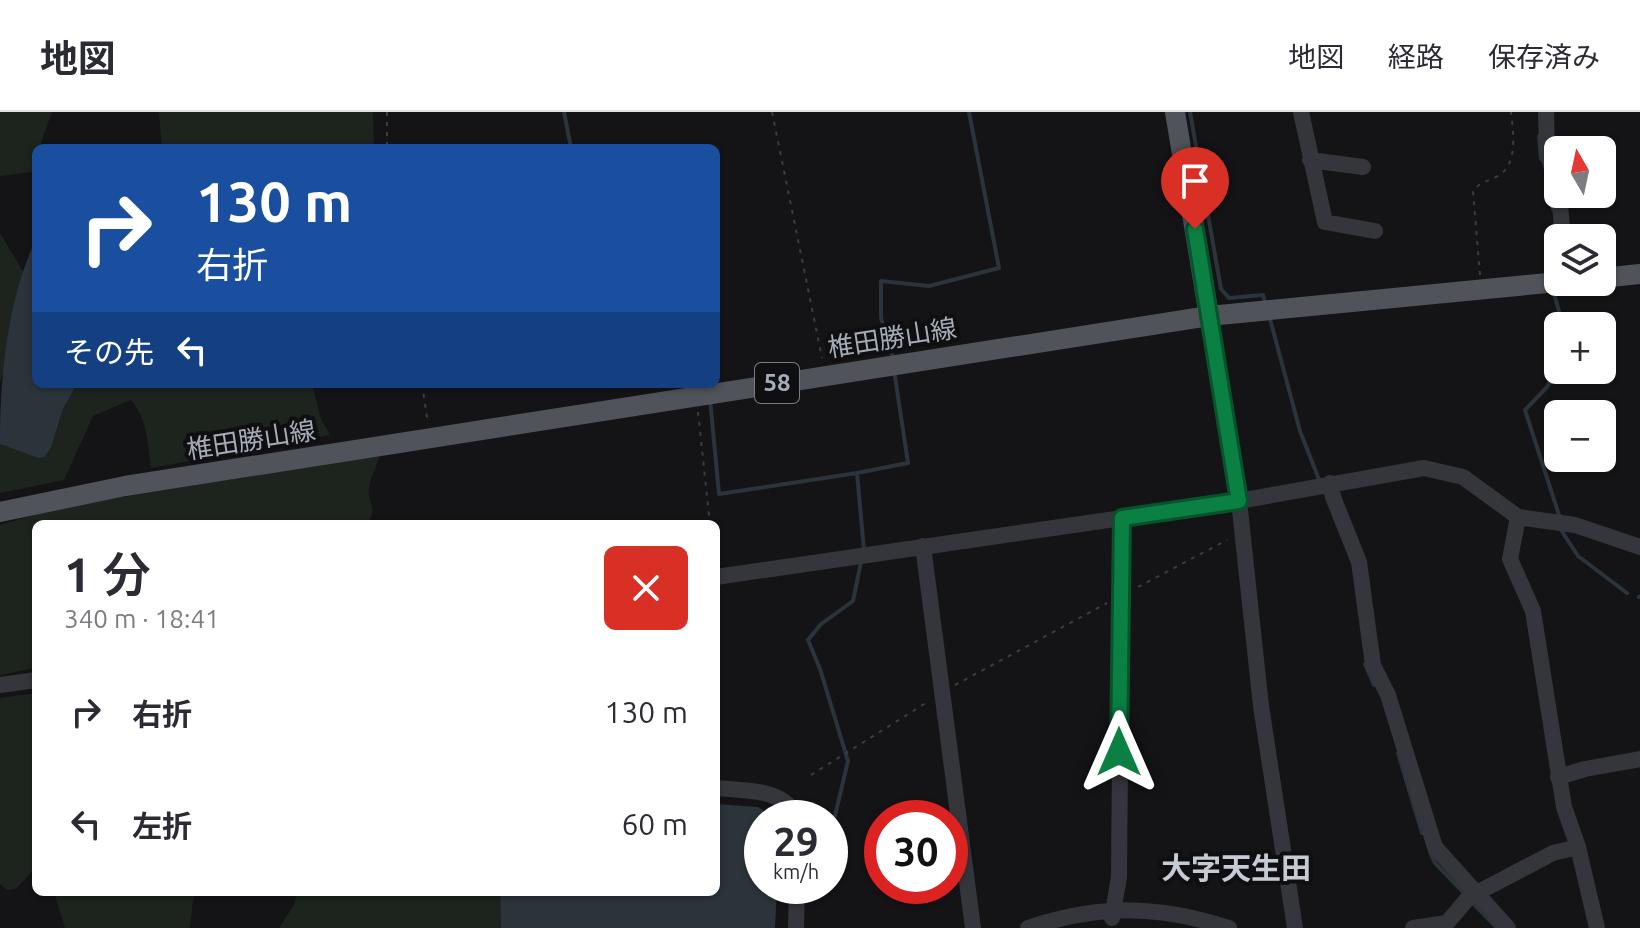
<!DOCTYPE html>
<html lang="ja">
<head>
<meta charset="utf-8">
<style>
	:root { --surface:#fff; --page:#f7f7f7; --text:#2b2b33; --muted:#7c7c81; --line:#e1e1e2 }
	body { margin:0; font-family:Ubuntu,"Noto Sans JP",sans-serif; background:var(--page); color:var(--text); height:100vh; display:flex; flex-direction:column; font-size:30px; white-space:nowrap }
	* { box-sizing:border-box; margin:0 }
	p { font-size:26px; color:var(--muted) }
	.icon { flex:none; width:44px; height:44px; fill:none; stroke:currentColor; stroke-width:2; stroke-linecap:round; stroke-linejoin:round }
	.map { position:relative; flex:1; overflow:hidden }
	.side { position:absolute; left:32px; top:408px; width:688px; height:376px; display:flex; flex-direction:column; background:var(--surface); border-radius:12px; box-shadow:0 2px 6px #0004 }
	.side>* { flex:none }
	.top-card { position:absolute; left:32px; top:32px; width:688px; height:244px; border-radius:12px; box-shadow:0 2px 6px #0004; background:#1a4fa0; color:#fff; overflow:hidden }
	.needle { width:52px; rotate:351deg }
	.tools { position:absolute; left:1544px; top:24px; display:grid; gap:16px }
	.tools a { display:grid; place-items:center; width:72px; height:72px; border-radius:12px; background:var(--surface); box-shadow:0 2px 6px #0004; font-size:40px }
	.speed { position:absolute; left:744px; top:688px; display:flex; gap:16px; font-size:40px; font-weight:700; text-align:center }
	.speed>* { display:grid; place-content:center; width:104px; height:104px; border-radius:50%; background:var(--surface); box-shadow:0 2px 6px #0004; line-height:1 }
	.speed small { font-size:20px; font-weight:400 }
	.speed .limit { border:12px solid #d22; background:#fff; color:#111 }
	.pin { position:absolute; display:grid; place-items:center; width:68px; height:68px; color:#fff; margin:-82px -34px; border-radius:50% 50% 50% 0; rotate:-45deg; box-shadow:0 0 8px #0007 }
	.pin .icon { rotate:45deg }
	.me { position:absolute; width:88px; margin:-44px; rotate:0deg; stroke-linejoin:round; filter:drop-shadow(0 0 6px #0008) }
	.turn { display:flex; align-items:center; gap:28px; height:168px; padding:0 32px; font-size:36px }
	.turn .icon { width:104px; height:104px; stroke-width:2.5 }
	.turn b { display:block; font-size:56px; line-height:68px }
	.then { display:flex; align-items:center; height:76px; padding:0 32px; background:#0003; gap:16px; font-size:30px }
	.round { display:grid; place-items:center; flex:none; width:84px; height:84px; border-radius:12px; background:var(--page) }
	.overview { display:flex; align-items:center; justify-content:space-between; height:136px; padding:0 32px }
	h1 { font-size:48px; font-weight:600; line-height:60px }
	ul { padding:0; list-style:none }
	li { display:flex; align-items:center; gap:24px; height:112px; padding:0 32px }
	li div { flex:1 }
	li b { display:block; font-size:30px }
	li em { font-style:normal }
	header { display:flex; align-items:center; gap:48px; box-sizing:border-box; height:112px; padding:0 40px; background:var(--surface); border-bottom:2px solid var(--line) }
	header strong { font-size:38px }
	nav { display:flex; gap:44px; margin-inline-start:auto; font-size:28px }
	.map>svg:first-child { display:block }
	.green { fill:#1c241d }
	.water { fill:#2a343a }
	.lines { fill:none; stroke-linecap:round; stroke-linejoin:round }
	.stream { stroke:#2a343a; stroke-width:4 }
	.path { stroke:#3b3d42; stroke-width:2; stroke-dasharray:4 6; stroke-linecap:butt }
	.minor { stroke:#35363b; stroke-width:16 }
	.major { stroke:#51535a; stroke-width:20 }
	.route-casing { stroke:#07532c; stroke-width:20 }
	.route { stroke:#0b8043; stroke-width:14 }
	.labels { text-anchor:middle; stroke-width:8; stroke-linejoin:round; paint-order:stroke }
	.shield { fill:#0f0f11; stroke:#787d85; stroke-width:2 }
	.shield-label { font-size:24px; font-weight:bold; fill:#a5acb7 }
	.street-label { font-size:26px; fill:#a5acb7; stroke:#0f0f11 }
	.quarter-label { font-size:30px; font-weight:bold; fill:#c6cad2; stroke:#0f0f11 }
</style>
</head>
<body>
<header>
<strong>地図</strong>
<nav><a>地図</a><a>経路</a><a>保存済み</a></nav>
</header>
<div class="map">
<svg width="1640" height="816" viewBox="0 0 1640 816">
	<rect width="100%" height="100%" fill="#141416"/>
	<!-- green -->
	<path class="green" d="M0 0H52L39 36H36L32 60 0 64Z
		M159 0H373L374 36H162Z
		M0 121 24 161C13 197 12 236 0 271Z
		M77 272H312L321 307 330 323 151 356C148 333 147 306 131 288L93 304 64 368 0 381V332L38 346 51 336 63 297Z
		M380 343C377 353 371 365 369 375 366 390 381 399 365 412H36V556L0 563V413L61 395Z
		M36 581V755L17 776 7 778 0 772V586Z
		M54 780H198L193 788 190 816H65Z
		M298 780H500L501 816H279L294 793Z"/>
	<!-- water -->
	<path class="water" d="M36 127V272H77L63 297 51 336 44 345 38 346 0 332C0 264 7 189 36 127Z
		M716 692 758 695 774 705 762 706V774H777L775 816H501L500 780H716Z"/>
	<g class="lines">
		<!-- stream -->
		<path class="stream" d="M564 0 571 36
			M1190 0 1221 177 1229 186 1263 183 1265 190
			M1539 24 1541 47
			M1546 63 1553 97
			M1554 165 1555 118
			M1553 178 1563 214
			M1269 203 1300 319 1320 370
			M893 246 881 206V169L929 174 999 156 969 0
			M1558 256 1547 275 1525 298 1559 403
			M615 272H622
			M710 287 719 382 857 361 864 438
			M857 361 908 351 894 258
			M1561 418 1578 444 1627 481
			M1639 485 1640 484
			M1365 552 1374 573
			M1398 641 1422 721
			M830 725 848 649 820 557 808 528 821 512 853 489 861 450
			M1430 740 1435 751 1465 782
			M1471 789 1497 816"/>
		<!-- path -->
		<path class="path" d="M387 0V36
			M772 0 822 246
			M1480 163 1473 79C1480 69 1491 69 1501 62 1518 49 1513 19 1511 0
			M422 272 428 312
			M698 300 710 412
			M1138 475 1227 428
			M955 573 1107 491
			M811 663 929 589"/>
		<!-- minor -->
		<path class="minor" d="M1301 0 1325 110 1375 119
			M1546 0 1547 40 1558 77
			M1310 48 1363 55
			M1559 82 1563 126
			M1209 204 1239 389 1261 594 1295 816
			M1330 371 1333 385 1359 450 1373 553 1388 583 1435 735 1508 816
			M1518 405 1510 447 1533 499 1564 695 1578 735 1597 816
			M923 434 973 816
			M716 465 1239 389 1424 356 1463 365 1518 405 1575 413 1640 435
			M0 573 36 568
			M1558 665 1585 657 1640 647
			M716 676C744 679 784 675 797 706
			M1112 806 1119 765 1122 406
			M796 816 797 774
			M1028 816C1100 792 1158 793 1229 816
			M1413 816 1447 811 1469 785 1553 741 1578 735"/>
		<!-- major -->
		<path class="major" d="M1175 0 1209 204
			M1602 166 1640 162
			M0 400 125 374 1209 204 1558 170"/>
	</g>
	<g class="lines">
		<!-- route casing -->
		<g class="route-casing">
			<path id="route" d="M1119 640 1122 406 1239 389 1195 117"/>
		</g>
		<!-- route -->
		<use href="#route" class="route"/>
	</g>
	<g class="labels">
		<!-- shield labels -->
		<rect class="shield" x="755" y="251" width="44" height="40" rx="6"/>
		<g class="shield-label">
			<text x="777" y="279">58</text>
		</g>
		<!-- street labels -->
		<g class="street-label">
			<text transform="translate(892 226) rotate(-9)" y="9">椎田勝山線</text>
			<text transform="translate(251 328) rotate(-9)" y="9">椎田勝山線</text>
		</g>
		<!-- quarter labels -->
		<g class="quarter-label">
			<text x="1236" y="767">大字天生田</text>
		</g>
	</g>
</svg>
<div class="tools">
<a><svg class="needle" viewBox="-14 -14 28 28"><path d="M0-13l5 13h-10z" fill="#e53935"/><path d="M0 13l5-13h-10z" fill="#7c7c81"/></svg></a>
<a><svg class="icon" aria-label="layers" viewBox="0 0 24 24"><path d="M12 4l9 5-9 5-9-5zM3 14l9 5 9-5"/></svg></a>
<a>+</a>
<a>−</a>
</div>
<div class="speed"><div>29<small>km/h</small></div><div class="limit">30</div></div>
<div class="pin" style="left:1195px;top:117px;background:#d93025"><svg class="icon" aria-label="arrive" viewBox="0 0 24 24"><path d="M6 21V4h12l-3 4 3 4H6"/></svg></div>
<svg class="me" style="left:1119px;top:640px" viewBox="-20 -20 40 40"><path d="M0-17L14 15 0 8-14 15z" fill="#0b8043" stroke="#fff" stroke-width="4"/></svg>
<div class="top-card">
<div class="turn"><svg class="icon" aria-label="right" viewBox="0 0 24 24"><path d="M7 20v-9h11M14 6l5 5-5 5"/></svg><div><b>130 m</b>右折</div></div>
<div class="then">その先<svg class="icon" aria-label="left" viewBox="0 0 24 24"><path d="M17 20v-9H6M10 6l-5 5 5 5"/></svg></div>
</div>
<section class="side">
<div class="overview"><div><h1>1 分</h1><p>340 m · 18:41</p></div><a class="round" style="background:#d93025;color:#fff"><svg class="icon" aria-label="close" viewBox="0 0 24 24"><path d="M6 6l12 12M18 6L6 18"/></svg></a></div>
<ul>
<li><svg class="icon" aria-label="right" viewBox="0 0 24 24"><path d="M7 20v-9h11M14 6l5 5-5 5"/></svg><div><b>右折</b></div><em>130 m</em></li>
<li><svg class="icon" aria-label="left" viewBox="0 0 24 24"><path d="M17 20v-9H6M10 6l-5 5 5 5"/></svg><div><b>左折</b></div><em>60 m</em></li>
</ul>
</section>
</div>
</body>
</html>
